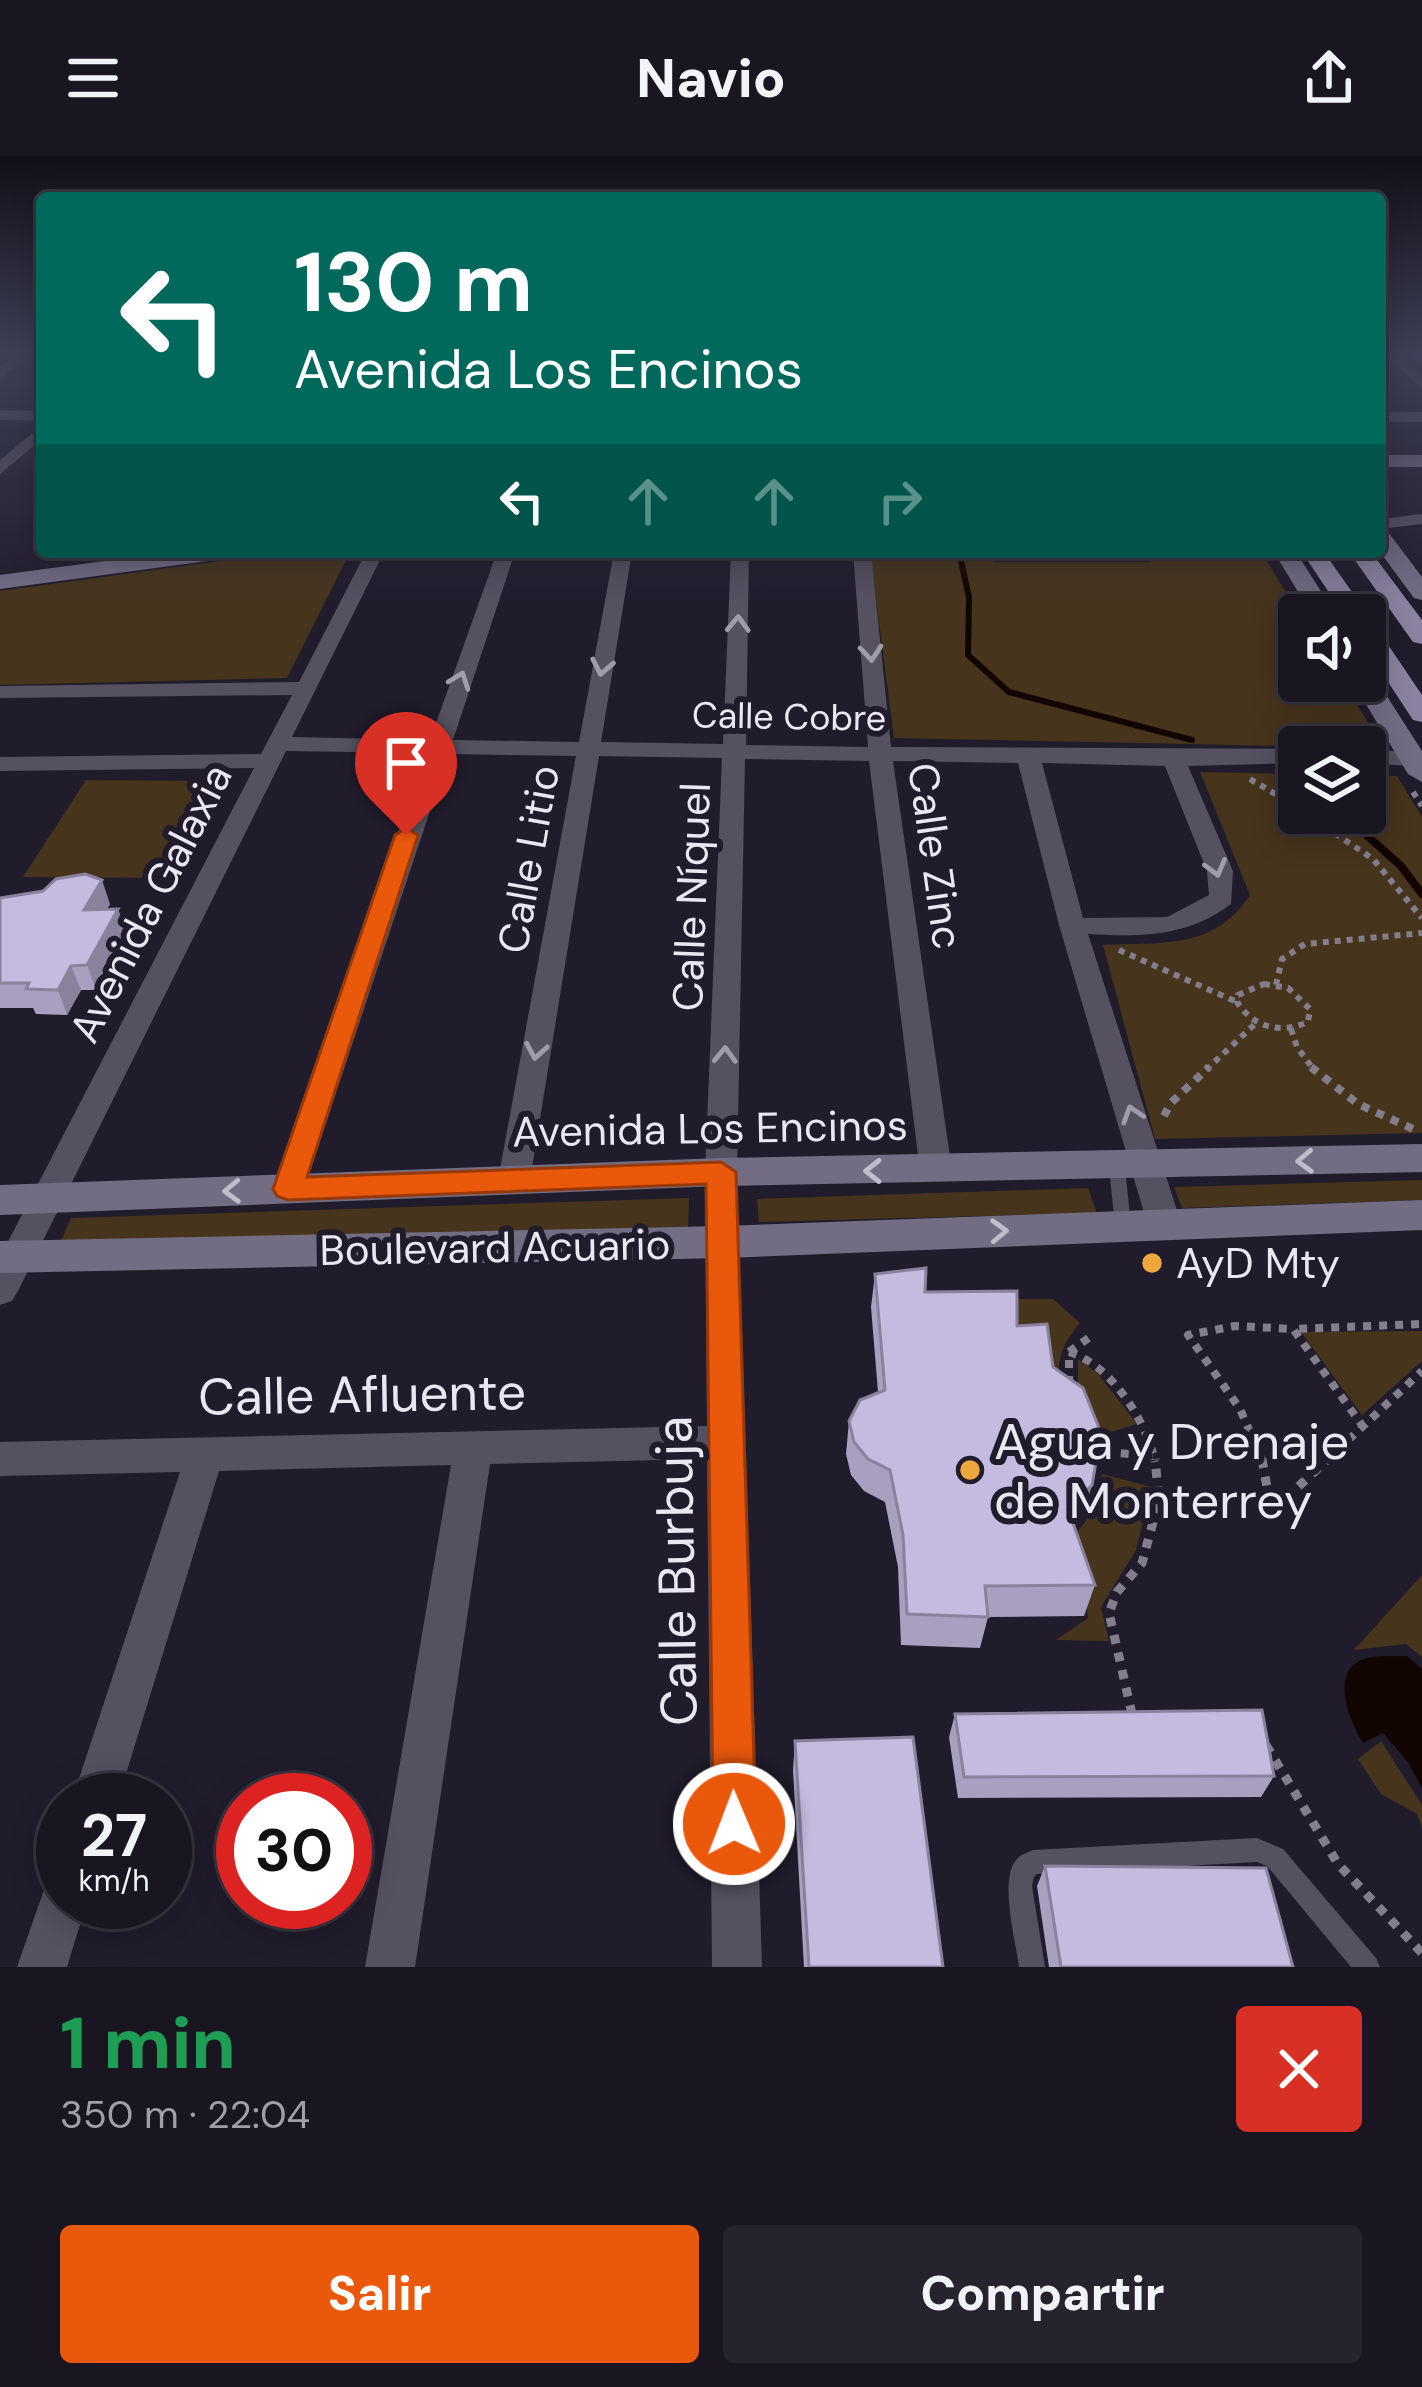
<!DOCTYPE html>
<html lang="es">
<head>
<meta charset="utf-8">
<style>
	:root { --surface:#191521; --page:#26222e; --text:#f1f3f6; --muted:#9f9fa5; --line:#37343f; --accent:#ea580c }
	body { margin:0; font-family:"DM Sans",sans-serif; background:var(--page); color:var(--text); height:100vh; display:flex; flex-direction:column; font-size:45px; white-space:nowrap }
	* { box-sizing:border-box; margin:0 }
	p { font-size:39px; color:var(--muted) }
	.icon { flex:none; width:66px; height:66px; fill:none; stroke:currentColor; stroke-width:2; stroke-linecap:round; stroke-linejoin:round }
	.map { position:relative; height:1811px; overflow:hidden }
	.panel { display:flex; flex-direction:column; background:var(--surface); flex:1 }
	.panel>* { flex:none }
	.top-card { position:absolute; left:36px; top:36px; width:1350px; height:366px; border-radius:12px; box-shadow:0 6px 30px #0003,0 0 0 3px var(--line); background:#00695c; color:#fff; overflow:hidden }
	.fabs { position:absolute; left:1278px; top:438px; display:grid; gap:24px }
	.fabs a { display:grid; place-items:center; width:108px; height:108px; border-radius:12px; background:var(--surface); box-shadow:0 6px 30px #0003,0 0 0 3px var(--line); font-size:60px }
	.speed { position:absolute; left:36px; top:1617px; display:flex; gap:24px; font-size:60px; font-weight:700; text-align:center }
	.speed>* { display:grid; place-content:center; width:156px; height:156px; border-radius:50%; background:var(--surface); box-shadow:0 6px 30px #0003,0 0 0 3px var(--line); line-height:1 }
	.speed small { font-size:30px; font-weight:400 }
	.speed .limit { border:18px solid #d22; background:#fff; color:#111 }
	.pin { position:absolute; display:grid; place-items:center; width:102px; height:102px; color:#fff; margin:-123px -51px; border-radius:50% 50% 50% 0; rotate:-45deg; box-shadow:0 0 12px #0007 }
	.pin .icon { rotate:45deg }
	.me { position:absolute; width:132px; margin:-66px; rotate:359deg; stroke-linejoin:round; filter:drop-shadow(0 0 9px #0008) }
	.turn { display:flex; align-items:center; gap:42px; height:252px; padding:0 60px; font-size:54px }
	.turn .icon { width:156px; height:156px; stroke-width:2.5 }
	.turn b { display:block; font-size:84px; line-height:102px }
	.lanes { display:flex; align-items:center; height:114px; padding:0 60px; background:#0003; justify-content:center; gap:60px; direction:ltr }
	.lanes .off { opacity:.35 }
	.round { display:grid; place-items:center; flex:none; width:126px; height:126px; border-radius:12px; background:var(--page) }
	.head { display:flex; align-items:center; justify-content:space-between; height:204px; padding:0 60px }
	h1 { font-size:72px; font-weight:800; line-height:90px; color:#1e9e55 }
	.primary-button { display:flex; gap:24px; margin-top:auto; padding:24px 60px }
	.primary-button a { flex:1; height:138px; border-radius:12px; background:var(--accent); color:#fff; font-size:48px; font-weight:800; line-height:138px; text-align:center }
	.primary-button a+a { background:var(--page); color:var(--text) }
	header { display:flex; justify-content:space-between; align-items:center; height:156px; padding:0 60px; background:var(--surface); font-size:54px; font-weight:800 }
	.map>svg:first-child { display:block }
	.green { fill:#47341c }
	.water { fill:#120500 }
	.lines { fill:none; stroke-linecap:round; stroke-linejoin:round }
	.stream-far1 { stroke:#120500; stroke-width:6 }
	.stream { stroke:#120500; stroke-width:8 }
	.path-far2 { stroke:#827e8c; stroke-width:6; stroke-dasharray:6 6; stroke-linecap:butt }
	.path-far1 { stroke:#827e8c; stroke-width:8; stroke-dasharray:8 8; stroke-linecap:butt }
	.path { stroke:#827e8c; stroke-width:9; stroke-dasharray:9 9; stroke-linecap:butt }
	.lane { fill:#555160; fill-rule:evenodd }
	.street { fill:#555160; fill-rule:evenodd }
	.secondary { fill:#736d84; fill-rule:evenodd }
	.primary { fill:#8b82a0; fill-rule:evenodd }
	.wall { fill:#a9a0c1 }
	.shaded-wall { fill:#8a829d }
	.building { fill:#c5bae0; stroke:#8a829d; stroke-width:3 }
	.oneway { stroke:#a09ca9 }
	.oneway2 { stroke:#c0bccc }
	.route { fill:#ea580c; stroke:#983908; stroke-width:3 }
	.poi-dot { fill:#efa73d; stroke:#211c2c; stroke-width:4.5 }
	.labels { text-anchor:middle; stroke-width:12; stroke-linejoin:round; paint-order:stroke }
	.far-street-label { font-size:36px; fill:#eae7f2; stroke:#211c2c }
	.street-label { font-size:42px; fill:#eae7f2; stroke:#211c2c }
	.poi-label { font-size:42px; fill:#eae7f2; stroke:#211c2c; text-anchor:start }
	.near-street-label { font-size:51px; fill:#eae7f2; stroke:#211c2c }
	.near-poi-label { font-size:51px; fill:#eae7f2; stroke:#211c2c; text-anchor:start }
</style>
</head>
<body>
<header><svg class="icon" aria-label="menu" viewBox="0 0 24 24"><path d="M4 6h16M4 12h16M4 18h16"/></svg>Navio<svg class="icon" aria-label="share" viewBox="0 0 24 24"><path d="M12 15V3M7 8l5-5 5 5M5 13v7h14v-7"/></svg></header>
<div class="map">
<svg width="1422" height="1811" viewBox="0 0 1422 1811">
	<rect width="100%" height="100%" fill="#211c2c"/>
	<!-- green -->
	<path class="green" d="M285 396H350L287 522 0 529V435Z
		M870 396H989L993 406H1151L1148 396H1261L1300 459 1299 525H1342L1384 592 894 582Z
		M1200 616 1299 618V657H1365V619L1397 620 1422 661V977L1155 983 1103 789C1163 786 1214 794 1250 739Z
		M86 624 210 625 158 722 23 721Z
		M1422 1024V1044L1182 1052 1174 1031Z
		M1088 1032 1097 1057 759 1066 757 1043Z
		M689 1042 688 1071 61 1085 71 1062Z
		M991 1143H1053L1080 1167C1058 1192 1057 1209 1059 1242L1026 1197 1017 1162 994 1161Z
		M1422 1175V1205L1362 1259 1301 1176Z
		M1078 1203 1098 1218 1137 1268 1105 1278 1078 1238Z
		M1102 1318 1152 1331 1136 1394 1101 1451 1109 1485 1056 1484 1088 1462 1077 1377 1095 1352Z
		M1422 1419V1501L1406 1488 1354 1494Z
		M1381 1585 1422 1649V1672L1417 1658 1381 1638 1358 1603Z"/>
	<!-- water -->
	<path class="water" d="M1407 1500 1422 1513V1632L1408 1606 1383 1577 1363 1587C1350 1566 1327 1513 1367 1502 1378 1499 1395 1501 1407 1500Z"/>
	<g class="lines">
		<!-- stream-far1 -->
		<path class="stream-far1" d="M959 396 969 441 968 499 1009 536 1192 584"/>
		<!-- stream -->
		<path class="stream" d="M1279 617 1299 630
			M1342 657 1401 710 1422 738"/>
		<!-- path-far2 -->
		<path class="path-far2" d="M1250 623 1299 652
			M1413 636 1422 650
			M1305 657 1373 703 1422 762
			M1119 794 1237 846
			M1264 828 1288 832 1310 853 1308 866C1280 878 1254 872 1237 846L1238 839Z
			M1276 829 1282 803 1305 788 1422 777
			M1291 873 1297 891 1314 914
			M1206 914 1255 868"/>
		<!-- path-far1 -->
		<path class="path-far1" d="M1311 911 1358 948 1413 973
			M1164 960 1170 948 1209 911
			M1069 1196C1111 1209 1146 1264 1155 1306
			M1069 1228V1196L1094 1178
			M1364 1272 1293 1173 1422 1168
			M1096 1282 1106 1296 1153 1300
			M1263 1306 1240 1253 1188 1179 1235 1170 1293 1173
			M1325 1306 1422 1215"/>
		<!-- path -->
		<path class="path" d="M1262 1303 1268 1337 1284 1344 1328 1303
			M1132 1558 1109 1457 1117 1436 1142 1407 1159 1344 1155 1303
			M1266 1589 1338 1708 1422 1797"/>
		<!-- lane -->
		<path class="lane" d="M1117 1005 1123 1007 1125 1011 1131 1071 1129 1075H1117L1115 1071 1109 1011 1111 1007Z
			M1257 1682 1283 1693 1376 1802 1380 1811H1351L1278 1723 1267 1710 1257 1706 1037 1718 1034 1721 1032 1730 1045 1811H1019C1016 1786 999 1724 1016 1704 1021 1698 1026 1697 1033 1694Z"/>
		<!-- street -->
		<path class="street" d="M20 196H35L0 222V211Z
			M1381 196H1396L1422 221V233Z
			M0 254 42 255V265L0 264Z
			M1380 256H1422V266H1380Z
			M42 269V283L0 318V304Z
			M1422 358V368L1380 373V363Z
			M366 396H384L292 581 430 584 497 396H515L453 584 579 586 614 396H632L601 586 723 588 731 396H749L746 589 868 591 853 396H871L891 591 1299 593V607L1188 610 1233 715 1231 748C1188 781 1141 781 1088 778L1182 1070 1177 1079 1165 1083 1153 1079 1148 1070 1059 769 1018 607 893 605 952 1015 947 1023H925L920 1015 869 605 745 603 737 1016 762 1811H712L707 1303 490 1308 415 1811H365L451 1309 219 1315 118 1644H72L180 1316 0 1320V1286L707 1270 705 1016 722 602 599 600 530 1024 526 1032H502L498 1024 576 600 449 598 304 1033 300 1042H276L272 1033 426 597 286 595 18 1135 12 1145 0 1149V1101L254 612 0 615V601L261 598 292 539 0 542V530L299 526ZM1042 607 1165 610 1207 715 1209 739 1167 761 1083 762Z
			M1365 594 1422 596V610L1365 608Z
			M63 1721V1746H87L67 1811H17L46 1728Z"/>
		<!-- secondary -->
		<path class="secondary" d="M1380 299H1422V311H1380Z
			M1380 374 1388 376 1422 421V444L1414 442 1380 396Z
			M172 396H233L222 403 0 433V419Z
			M1274 396H1296L1336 459H1312Z
			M1365 517 1374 520 1422 595V626L1408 618 1352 525H1365Z
			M1422 988V1016L721 1030 0 1059V1029L721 1002Z
			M1422 1044V1074L724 1102 0 1117V1085L724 1070Z"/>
		<!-- primary -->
		<path class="primary" d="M1302 396H1324L1368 459 1365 463V459H1344Z
			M1349 396H1371L1422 464V488L1413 486Z
			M1365 466 1374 468 1422 539V566L1413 564 1365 491Z"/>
	</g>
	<!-- wall -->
	<path class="wall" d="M0 742 110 748 107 753H118L126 778 96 834H81L67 859 36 858 33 852H0Z
		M875 1118 1017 1170 1053 1211 1092 1329 1082 1361 1074 1370 1095 1429 1084 1460 988 1461 980 1492 901 1489 898 1411 885 1346 864 1335 851 1319 846 1298 849 1265 878 1236 871 1151Z
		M955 1558 1274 1620 1261 1641 958 1642 949 1581Z
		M795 1585 943 1811H804L793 1614Z
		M1045 1710 1293 1811H1049L1037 1730Z"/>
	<!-- shaded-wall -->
	<path class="shaded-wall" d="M102 724 110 748 92 778 84 754Z
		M118 753 126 778 96 834 87 809Z
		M71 810 81 834 67 859 58 834Z
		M1092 1329 1082 1361 1058 1385 1068 1353Z"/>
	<!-- building -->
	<path class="building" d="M85 718 102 724 84 754 118 753 87 809 71 810 58 834 26 833 29 827H0V742L43 735 56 723Z
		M926 1112 925 1136 1017 1135V1170L1047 1168 1053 1211 1083 1232 1101 1277 1092 1329 1068 1353 1095 1429 985 1430 988 1461 907 1458 903 1379 890 1314 868 1303 854 1286 849 1265 860 1244 885 1234 875 1118Z
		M1262 1554 1274 1620 964 1621 955 1558Z
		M913 1581 943 1811H809L795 1585Z
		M1045 1710 1266 1712 1293 1811H1061Z"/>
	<!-- one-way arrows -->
	<defs><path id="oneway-chevron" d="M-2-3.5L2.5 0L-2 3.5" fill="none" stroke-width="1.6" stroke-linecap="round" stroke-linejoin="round" transform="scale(3)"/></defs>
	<g class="oneway">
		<use href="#oneway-chevron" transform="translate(738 468) rotate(-88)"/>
		<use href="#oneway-chevron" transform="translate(871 497) rotate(85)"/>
		<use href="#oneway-chevron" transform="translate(602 511) rotate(101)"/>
		<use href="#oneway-chevron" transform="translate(460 524) rotate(-70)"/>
		<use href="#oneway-chevron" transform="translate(1216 712) rotate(75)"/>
		<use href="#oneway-chevron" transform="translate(536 895) rotate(100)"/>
		<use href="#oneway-chevron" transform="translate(725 899) rotate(-88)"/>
		<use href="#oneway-chevron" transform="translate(1132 958) rotate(-108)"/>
	</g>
	<g class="oneway2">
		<use href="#oneway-chevron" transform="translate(1305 1005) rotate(178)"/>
		<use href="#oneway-chevron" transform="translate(873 1015) rotate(180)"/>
		<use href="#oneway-chevron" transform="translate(232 1035) rotate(178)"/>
		<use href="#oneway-chevron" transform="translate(999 1075) rotate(-2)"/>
	</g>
	<!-- sky -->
	<linearGradient id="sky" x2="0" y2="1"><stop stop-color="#120f18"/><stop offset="0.44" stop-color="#3d4056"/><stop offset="1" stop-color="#3d4056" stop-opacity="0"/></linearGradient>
	<rect width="1422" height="449" fill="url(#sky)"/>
	<!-- route -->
	<path class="route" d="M406 672 418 679 307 1021 721 1006 736 1016 756 1668 750 1683 734 1689 719 1683 713 1668 706 1028 288 1044 277 1040 273 1033 395 679Z"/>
	<!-- markers -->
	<g class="poi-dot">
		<circle cx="1152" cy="1107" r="12"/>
		<circle cx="970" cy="1314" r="12"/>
	</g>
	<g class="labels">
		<!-- far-street labels -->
		<g class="far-street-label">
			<text transform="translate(789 560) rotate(1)" y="13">Calle Cobre</text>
		</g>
		<!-- street labels -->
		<g class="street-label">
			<text transform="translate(936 700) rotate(82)" y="15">Calle Zinc</text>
			<text transform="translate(528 703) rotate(-80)" y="15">Calle Litio</text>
			<text transform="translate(691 741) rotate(-88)" y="15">Calle Níquel</text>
			<text transform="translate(150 747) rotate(-63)" y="15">Avenida Galaxia</text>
			<text transform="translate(710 972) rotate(-1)" y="15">Avenida Los Encinos</text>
			<text transform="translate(495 1091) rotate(-1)" y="15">Boulevard Acuario</text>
		</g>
		<!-- poi labels -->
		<g class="poi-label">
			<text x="1176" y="1122">AyD Mty</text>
		</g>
		<!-- near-street labels -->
		<g class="near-street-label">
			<text transform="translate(362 1238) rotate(-1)" y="18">Calle Afluente</text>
			<text transform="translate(676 1415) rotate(-91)" y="18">Calle Burbuja</text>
		</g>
		<!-- near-poi labels -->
		<g class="near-poi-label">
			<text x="994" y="1303">Agua y Drenaje<tspan x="994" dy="59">de Monterrey</tspan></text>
		</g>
	</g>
</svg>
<div class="fabs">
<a><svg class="icon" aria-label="sound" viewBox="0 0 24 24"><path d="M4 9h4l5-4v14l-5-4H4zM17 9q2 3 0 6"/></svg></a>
<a><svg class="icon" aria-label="layers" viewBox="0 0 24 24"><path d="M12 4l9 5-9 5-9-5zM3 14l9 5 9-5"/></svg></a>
</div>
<div class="speed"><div>27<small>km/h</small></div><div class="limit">30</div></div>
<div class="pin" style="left:406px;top:679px;background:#d93025"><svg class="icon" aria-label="arrive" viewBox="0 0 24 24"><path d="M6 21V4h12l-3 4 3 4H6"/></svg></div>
<svg class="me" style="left:734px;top:1668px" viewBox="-20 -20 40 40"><circle r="17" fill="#ea580c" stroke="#fff" stroke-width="3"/><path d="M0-11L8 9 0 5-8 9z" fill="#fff"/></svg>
<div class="top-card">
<div class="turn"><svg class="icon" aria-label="left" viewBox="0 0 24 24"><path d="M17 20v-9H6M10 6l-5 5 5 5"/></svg><div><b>130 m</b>Avenida Los Encinos</div></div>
<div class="lanes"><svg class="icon" aria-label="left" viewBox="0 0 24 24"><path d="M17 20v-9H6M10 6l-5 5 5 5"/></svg><svg class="icon off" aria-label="ahead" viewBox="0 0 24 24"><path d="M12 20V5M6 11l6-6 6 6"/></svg><svg class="icon off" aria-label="ahead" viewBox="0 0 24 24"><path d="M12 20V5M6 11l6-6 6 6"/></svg><svg class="icon off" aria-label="right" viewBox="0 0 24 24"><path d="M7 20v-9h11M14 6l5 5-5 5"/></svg></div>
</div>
</div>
<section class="panel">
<div class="head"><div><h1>1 min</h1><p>350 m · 22:04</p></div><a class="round" style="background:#d93025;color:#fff"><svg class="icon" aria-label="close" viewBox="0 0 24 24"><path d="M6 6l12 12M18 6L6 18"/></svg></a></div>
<div class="primary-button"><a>Salir</a><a>Compartir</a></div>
</section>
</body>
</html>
